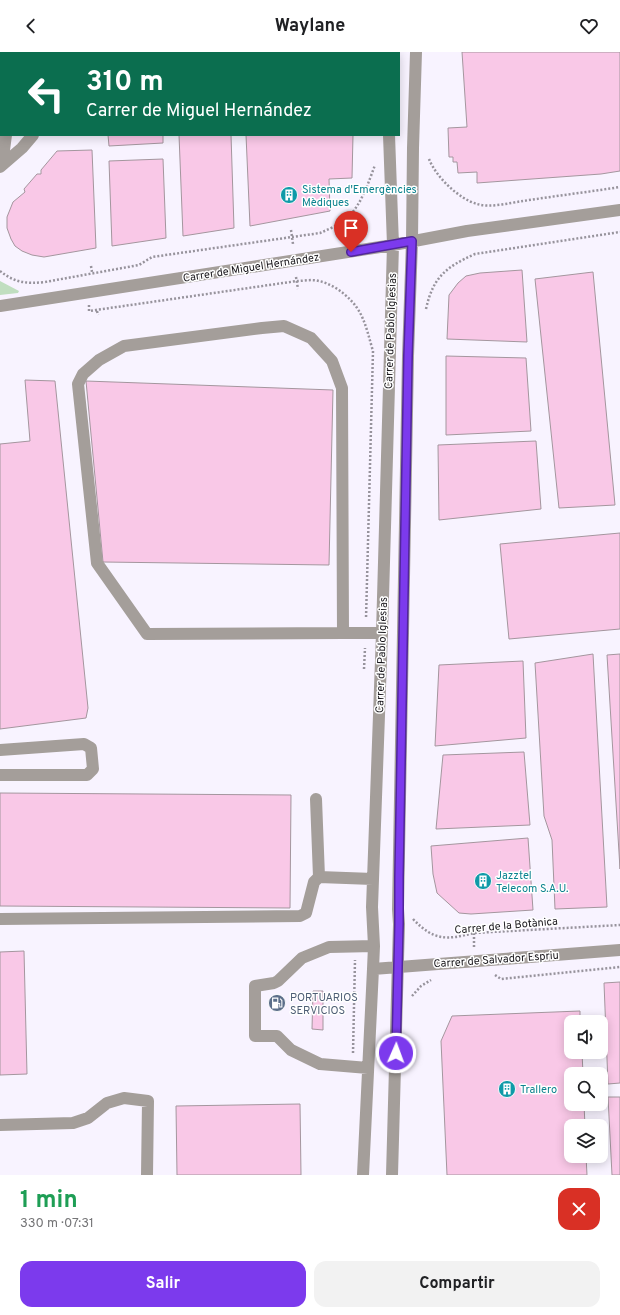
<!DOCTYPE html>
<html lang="es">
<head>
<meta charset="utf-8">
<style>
	:root { --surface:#fff; --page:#f2f2f2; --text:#202124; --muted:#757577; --accent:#7c3aed }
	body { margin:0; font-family:Overpass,sans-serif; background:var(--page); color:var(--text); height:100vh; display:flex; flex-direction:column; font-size:15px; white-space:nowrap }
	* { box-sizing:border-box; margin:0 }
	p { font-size:13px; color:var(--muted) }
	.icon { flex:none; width:22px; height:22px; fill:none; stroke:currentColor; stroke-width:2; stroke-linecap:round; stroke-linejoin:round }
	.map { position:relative; height:1123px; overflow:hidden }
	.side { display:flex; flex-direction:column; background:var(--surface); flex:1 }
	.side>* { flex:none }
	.top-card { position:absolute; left:0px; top:0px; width:400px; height:84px; box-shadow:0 2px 10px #0003; background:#0b6e4f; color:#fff; overflow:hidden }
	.tools { position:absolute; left:564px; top:963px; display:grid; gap:8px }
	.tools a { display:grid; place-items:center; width:44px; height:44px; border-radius:8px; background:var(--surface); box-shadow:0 2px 10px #0003; font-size:20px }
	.pin { position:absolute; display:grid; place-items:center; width:34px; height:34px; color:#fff; margin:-41px -17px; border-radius:50% 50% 50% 0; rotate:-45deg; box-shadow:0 0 4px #0007 }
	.pin .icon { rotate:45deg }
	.me { position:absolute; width:44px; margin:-22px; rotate:2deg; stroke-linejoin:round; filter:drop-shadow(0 0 3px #0008) }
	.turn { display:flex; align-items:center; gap:14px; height:84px; padding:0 20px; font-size:18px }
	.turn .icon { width:52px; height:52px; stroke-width:2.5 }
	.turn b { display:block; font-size:28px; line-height:34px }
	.round { display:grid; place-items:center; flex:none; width:42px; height:42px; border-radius:12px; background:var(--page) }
	.overview { display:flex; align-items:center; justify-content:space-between; height:68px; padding:0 20px }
	h1 { font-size:24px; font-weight:700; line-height:30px; color:#1e9e55 }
	.button { display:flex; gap:8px; margin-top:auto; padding:8px 20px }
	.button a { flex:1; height:46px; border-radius:12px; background:var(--accent); color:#fff; font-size:16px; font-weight:700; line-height:46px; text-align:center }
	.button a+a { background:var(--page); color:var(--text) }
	header { display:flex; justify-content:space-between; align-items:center; height:52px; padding:0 20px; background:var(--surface); font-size:18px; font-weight:700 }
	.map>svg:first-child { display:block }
	.green { fill:#c0dec0 }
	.building { fill:#f9c8e7; stroke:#a4969e }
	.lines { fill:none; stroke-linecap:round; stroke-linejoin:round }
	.path { stroke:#97939c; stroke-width:2.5; stroke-dasharray:2 2; stroke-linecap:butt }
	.minor { stroke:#a49e9a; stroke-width:12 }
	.route-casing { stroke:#51269a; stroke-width:10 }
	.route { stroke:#7c3aed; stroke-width:7 }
	.labels { text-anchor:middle; stroke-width:3; stroke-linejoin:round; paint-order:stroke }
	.culture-label { font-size:11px; fill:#0d838f; stroke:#fff; text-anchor:start }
	.street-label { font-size:11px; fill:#17151a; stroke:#fff }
	.service-label { font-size:11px; fill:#4e5e75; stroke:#fff; text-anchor:start }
</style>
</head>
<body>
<header><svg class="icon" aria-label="back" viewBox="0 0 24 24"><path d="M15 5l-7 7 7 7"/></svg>Waylane<svg class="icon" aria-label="heart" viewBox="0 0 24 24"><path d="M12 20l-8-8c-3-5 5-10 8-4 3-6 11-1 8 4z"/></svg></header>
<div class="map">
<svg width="620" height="1123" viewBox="0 0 620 1123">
	<rect width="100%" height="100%" fill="#f8f3ff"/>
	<!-- green -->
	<path class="green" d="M0 229 19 239 18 241 0 243Z"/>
	<!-- building -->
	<path class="building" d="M175 0H227V1H176Z
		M243 0H356V1Z
		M462 0H620V119L601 122 477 131V120L458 121 457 110H453V105H449L448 76 467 75Z
		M108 83H163V91L109 94Z
		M179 83H231L234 176 183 184Z
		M246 83H353L352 126 329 127 330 159 250 174Z
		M92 98 96 196 44 205 32 203 22 199 15 194 11 187 7 176V165L13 150 25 140 24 137 37 122H41V118L57 99Z
		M163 107 166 186 112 194 109 109Z
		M522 218 527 290 447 287 449 243 458 231 466 224 480 221Z
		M593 220 615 453 559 456 535 227Z
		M446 304 526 306 531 379 446 383Z
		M25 328 55 329 88 656 86 666 0 677V392L30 389Z
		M86 329 333 338 329 513 103 510Z
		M536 389 541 457 439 468 438 393Z
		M620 481V577L509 587 500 492Z
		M593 602 607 855 555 857 552 788 544 764 535 611Z
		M620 602V817L607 603Z
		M523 609 526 686 435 694 439 613Z
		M524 700 530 773 436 777 443 703Z
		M0 741 291 743 290 856 0 854Z
		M528 786 533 858 471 862 459 861 437 841 433 822 431 794Z
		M24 899 27 1022 0 1023V900Z
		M620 930V1031L608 1032 604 931Z
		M313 939H323V978L312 977Z
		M580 959V970H571V1000H582L583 1022H571V1052H584L585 1074H571V1104H586L587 1123H447L441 989 452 964Z
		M608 1045H620V1123H612Z
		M300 1052 301 1123H177L176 1054Z"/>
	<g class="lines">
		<!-- path -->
		<path class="path" d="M429 107C436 125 459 147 477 152 491 156 509 151 523 149 555 144 588 140 620 135
			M291 178 293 192
			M91 214 92 220
			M0 219C15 231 27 232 45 230L139 213 152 205 320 181C329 177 339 173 347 166 361 154 369 129 375 113
			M296 225 298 237
			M89 253V259L297 229C304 229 312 227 319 229 328 231 337 236 344 242 364 258 366 276 373 299L366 567
			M426 257C433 225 446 215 475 202L620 180
			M97 259 98 263
			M364 617 365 596
			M413 867C434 889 446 888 474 881L620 873
			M474 881V895
			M495 923 501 927 620 915
			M412 944 421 934 431 928
			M353 1001 355 908"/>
		<!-- minor -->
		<path class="minor" d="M71 1 72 0
			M108 1 109 0
			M391 1V0
			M0 26 1 28
			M2 113 6 83
			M0 115 22 96 33 83
			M0 254 393 193 467 179 620 158
			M343 581 342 336 332 309 311 286 284 274 262 276 124 294 99 308 83 322 78 332 97 511 147 582 343 581H382
			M0 698 84 692 91 696 93 717 87 723H0
			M316 747 319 825
			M0 867 300 864 306 861 314 830 319 825 373 827
			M373 917 620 898
			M368 1016 320 1012 291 998 277 984H255V934L274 931 278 929 302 906 329 895 374 894
			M0 1073 73 1071 88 1066 107 1051 124 1046 148 1049 147 1123
			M363 1123 373 917 374 894 372 855 382 581 393 193 389 83
			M392 1123 399 872 398 857 408 304 412 189 413 96 416 0"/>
	</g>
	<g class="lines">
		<!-- route casing -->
		<g class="route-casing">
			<path id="route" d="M351 200 412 189 408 304 399 825V872L396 1001"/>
		</g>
		<!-- route -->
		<use href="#route" class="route"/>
	</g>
	<!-- icons -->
	<defs>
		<g id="building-disc" transform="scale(0.9)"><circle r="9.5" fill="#0f9aa8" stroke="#fff"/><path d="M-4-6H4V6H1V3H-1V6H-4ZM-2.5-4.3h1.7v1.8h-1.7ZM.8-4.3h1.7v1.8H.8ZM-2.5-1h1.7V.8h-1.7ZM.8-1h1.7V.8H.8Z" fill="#fff"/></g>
		<g id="fuel-disc" transform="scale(0.9)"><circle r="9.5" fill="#5c6f8a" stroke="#fff"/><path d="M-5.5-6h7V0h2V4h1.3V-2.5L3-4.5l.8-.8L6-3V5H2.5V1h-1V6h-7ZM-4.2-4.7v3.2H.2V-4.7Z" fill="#fff"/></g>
	</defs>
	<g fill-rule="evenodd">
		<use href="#building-disc" x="289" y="143"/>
		<use href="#building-disc" x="483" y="829"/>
		<use href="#fuel-disc" x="277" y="951"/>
		<use href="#building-disc" x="507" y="1037"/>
	</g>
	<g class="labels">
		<!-- culture labels -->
		<g class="culture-label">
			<text x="302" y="141">Sistema d'Emergències<tspan x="302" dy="13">Mèdiques</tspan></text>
			<text x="496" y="827">Jazztel<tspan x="496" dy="13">Telecom S.A.U.</tspan></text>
			<text x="520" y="1041">Trallero</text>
		</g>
		<!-- street labels -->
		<g class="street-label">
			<text transform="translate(251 215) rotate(-9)" y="4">Carrer de Miguel Hernández</text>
			<text transform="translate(390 279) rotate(-88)" y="4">Carrer de Pablo Iglesias</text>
			<text transform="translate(381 603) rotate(-88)" y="4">Carrer de Pablo Iglesias</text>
			<text transform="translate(506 873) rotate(-5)" y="4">Carrer de la Botànica</text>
			<text transform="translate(496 907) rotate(-4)" y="4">Carrer de Salvador Espriu</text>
		</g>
		<!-- service labels -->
		<g class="service-label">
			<text x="290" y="949">PORTUARIOS<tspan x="290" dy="13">SERVICIOS</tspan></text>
		</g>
	</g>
</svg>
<div class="tools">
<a><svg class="icon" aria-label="sound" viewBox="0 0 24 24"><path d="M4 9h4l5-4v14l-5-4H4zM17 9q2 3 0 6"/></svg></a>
<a><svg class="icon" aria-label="search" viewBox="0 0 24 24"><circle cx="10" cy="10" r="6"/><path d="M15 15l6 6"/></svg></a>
<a><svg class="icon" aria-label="layers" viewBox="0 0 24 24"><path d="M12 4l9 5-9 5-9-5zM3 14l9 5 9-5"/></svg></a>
</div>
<div class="pin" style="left:351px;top:200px;background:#d93025"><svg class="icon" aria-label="arrive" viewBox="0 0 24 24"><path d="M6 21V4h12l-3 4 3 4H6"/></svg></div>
<svg class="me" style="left:396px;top:1001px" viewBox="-20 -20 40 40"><circle r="17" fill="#7c3aed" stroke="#fff" stroke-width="3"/><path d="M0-11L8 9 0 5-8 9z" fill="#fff"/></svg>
<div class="top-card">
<div class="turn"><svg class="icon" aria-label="left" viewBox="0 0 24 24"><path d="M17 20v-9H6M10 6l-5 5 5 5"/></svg><div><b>310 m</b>Carrer de Miguel Hernández</div></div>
</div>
</div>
<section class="side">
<div class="overview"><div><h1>1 min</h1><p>330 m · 07:31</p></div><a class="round" style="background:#d93025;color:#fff"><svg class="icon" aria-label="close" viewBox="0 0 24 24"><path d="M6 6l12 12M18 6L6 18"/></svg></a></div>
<div class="button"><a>Salir</a><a>Compartir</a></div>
</section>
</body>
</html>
